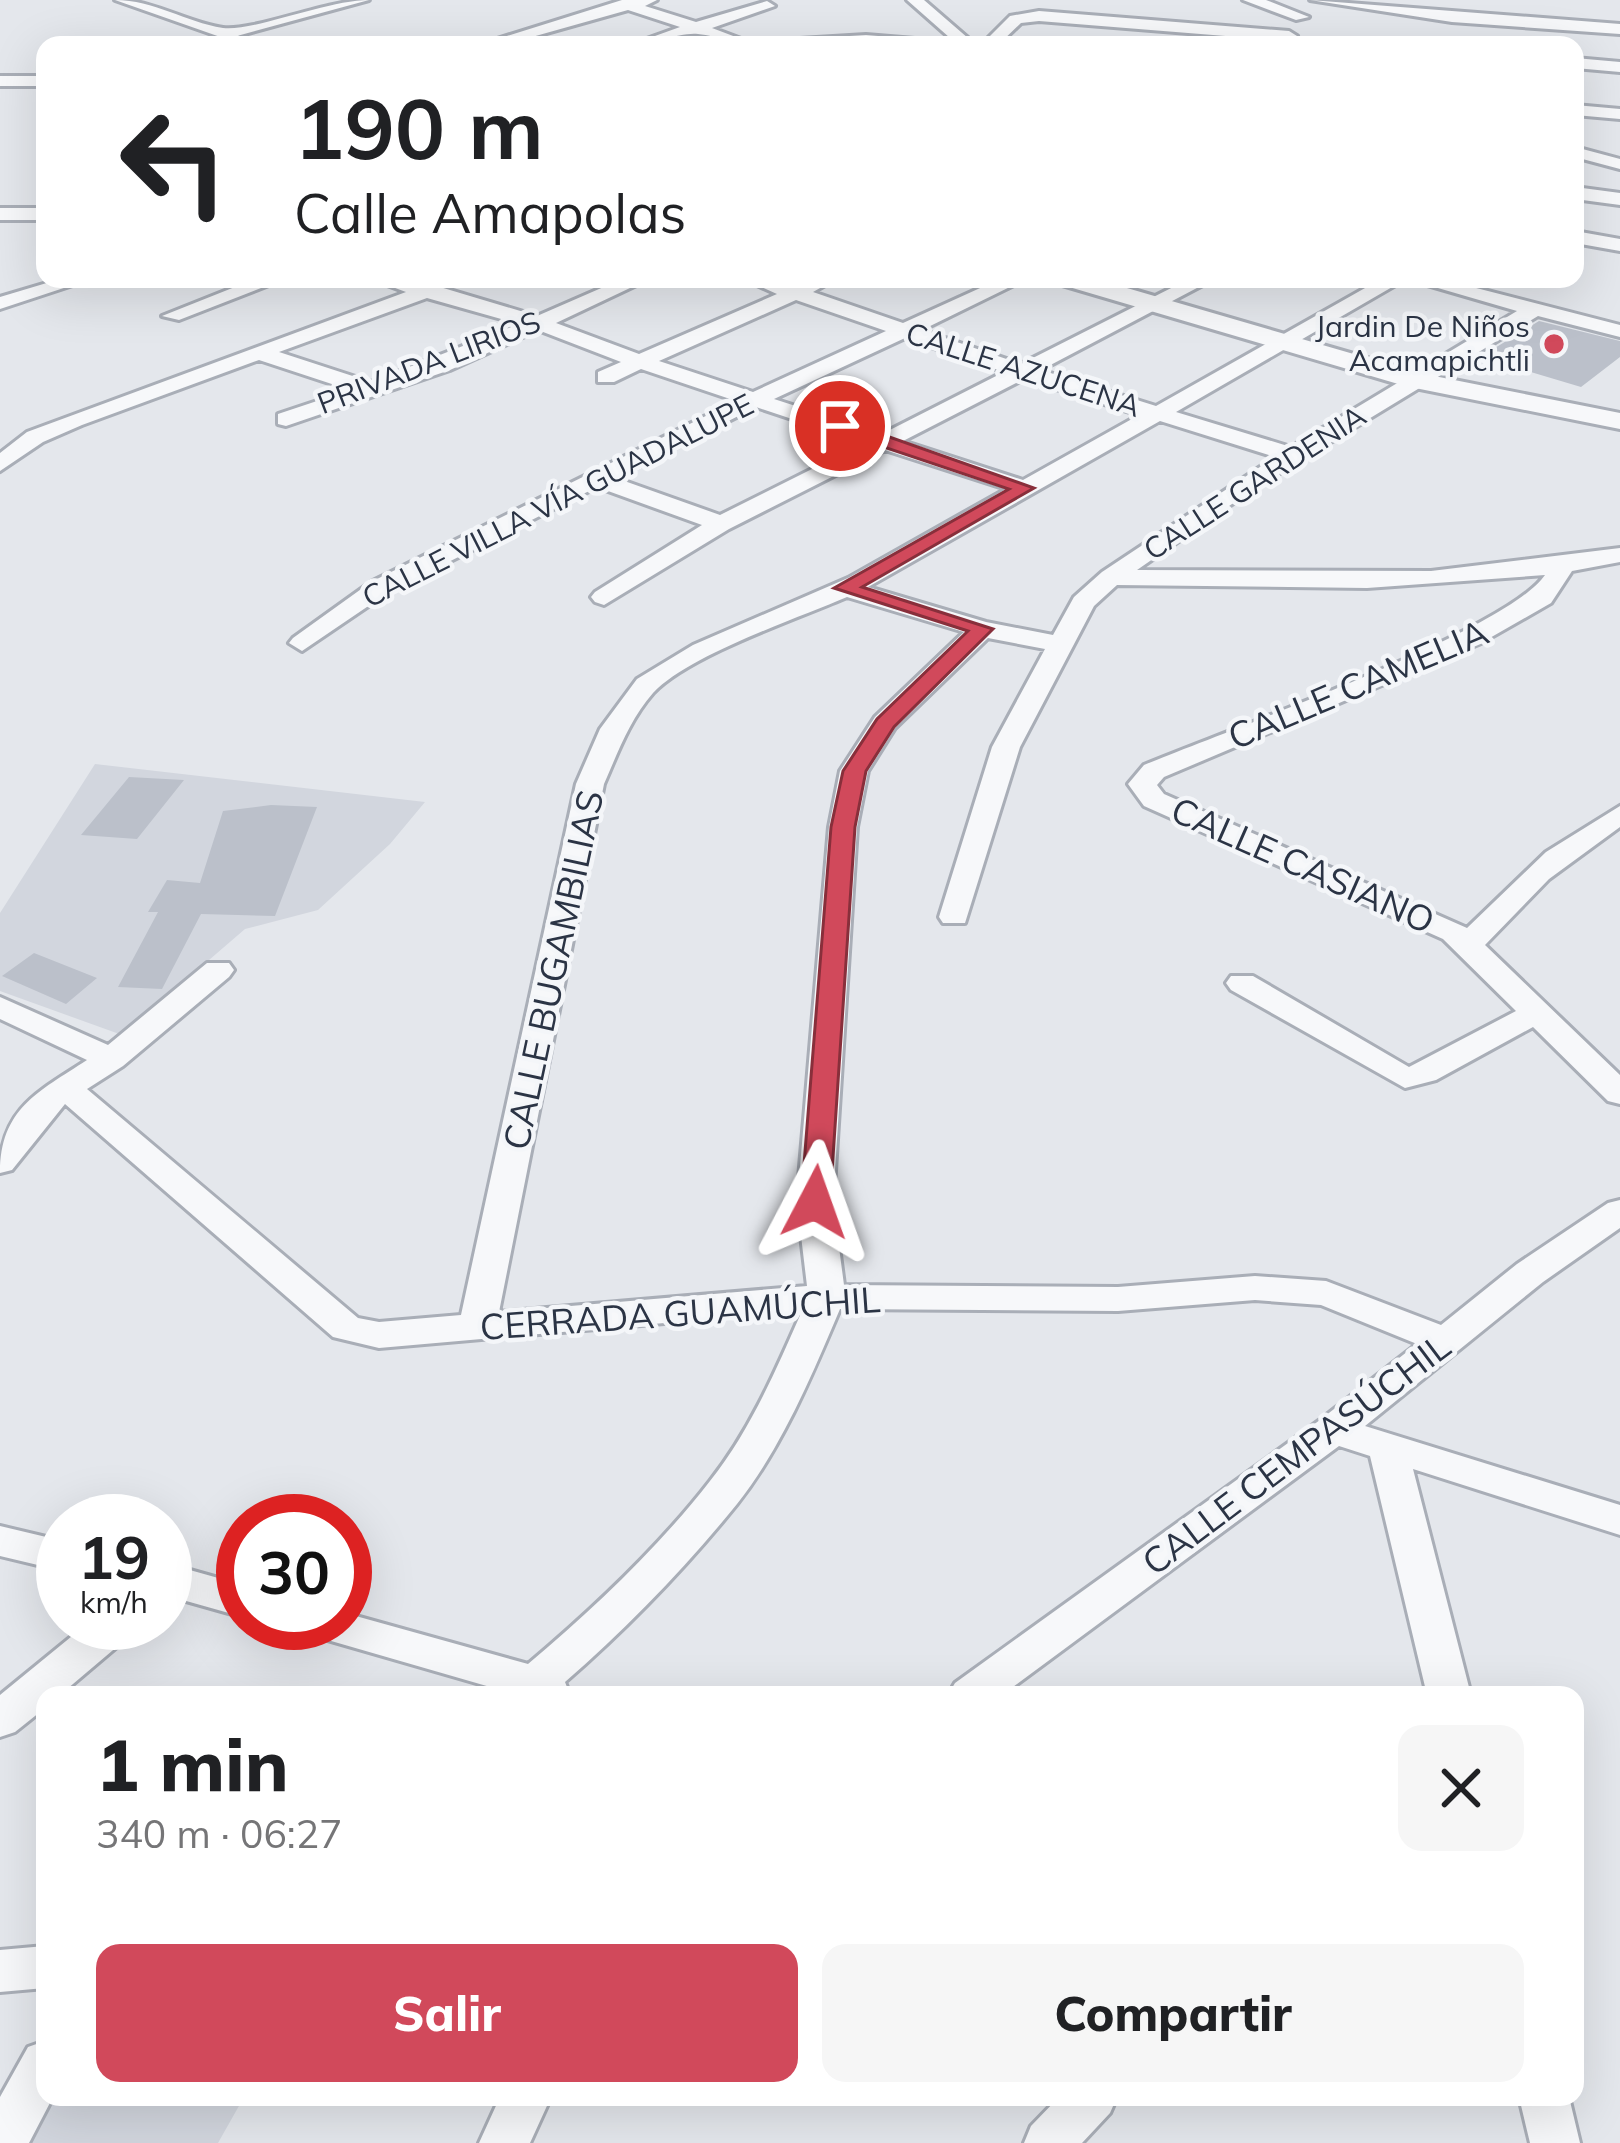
<!DOCTYPE html>
<html lang="es">
<head>
<meta charset="utf-8">
<style>
	:root { --surface:#fff; --page:#f6f6f6; --text:#202124; --muted:#757577; --accent:#d1495b }
	body { margin:0; font-family:Mulish,sans-serif; background:var(--page); color:var(--text); height:100vh; display:flex; flex-direction:column; font-size:45px; white-space:nowrap }
	* { box-sizing:border-box; margin:0 }
	p { font-size:39px; color:var(--muted) }
	.icon { flex:none; width:66px; height:66px; fill:none; stroke:currentColor; stroke-width:2; stroke-linecap:round; stroke-linejoin:round }
	.map { position:relative; flex:1; overflow:hidden }
	.sheet { position:absolute; left:36px; top:1686px; width:1548px; height:420px; display:flex; flex-direction:column; background:var(--surface); border-radius:24px; box-shadow:0 12px 48px #0002 }
	.sheet>* { flex:none }
	.banner { position:absolute; left:36px; top:36px; width:1548px; height:252px; border-radius:24px; box-shadow:0 12px 48px #0002; background:#fff; color:var(--text); overflow:hidden }
	.speed { position:absolute; left:36px; top:1494px; display:flex; gap:24px; font-size:60px; font-weight:700; text-align:center }
	.speed>* { display:grid; place-content:center; width:156px; height:156px; border-radius:50%; background:var(--surface); box-shadow:0 12px 48px #0002; line-height:1 }
	.speed small { font-size:30px; font-weight:400 }
	.speed .limit { border:18px solid #d22; background:#fff; color:#111 }
	.pin { position:absolute; display:grid; place-items:center; width:102px; height:102px; color:#fff; margin:-51px; border:6px solid #fff; border-radius:50%; box-shadow:0 3px 12px #0007 }
	.me { position:absolute; width:132px; margin:-66px; rotate:4deg; stroke-linejoin:round; filter:drop-shadow(0 0 9px #0008) }
	.turn { display:flex; align-items:center; gap:42px; height:252px; padding:0 60px; font-size:54px }
	.turn .icon { width:156px; height:156px; stroke-width:2.5 }
	.turn b { display:block; font-size:84px; line-height:102px }
	.round { display:grid; place-items:center; flex:none; width:126px; height:126px; border-radius:24px; background:var(--page) }
	.head { display:flex; align-items:center; justify-content:space-between; height:204px; padding:0 60px }
	h1 { font-size:72px; font-weight:800; line-height:90px }
	.cta { display:flex; gap:24px; margin-top:auto; padding:24px 60px }
	.cta a { flex:1; height:138px; border-radius:24px; background:var(--accent); color:#fff; font-size:48px; font-weight:800; line-height:138px; text-align:center }
	.cta a+a { background:var(--page); color:var(--text) }
	.map>svg:first-child { display:block }
	.built { fill:#d2d6de }
	.building { fill:#bbc0ca }
	.lines { fill:none; stroke-linecap:round; stroke-linejoin:round }
	.pedestrian-casing { stroke:#a9aeb7; stroke-width:6 }
	.minor-casing { stroke:#a9aeb7; stroke-width:6 }
	.tertiary-casing { stroke:#a9aeb7; stroke-width:6 }
	.pedestrian { fill:#f7f8fa; fill-rule:evenodd }
	.minor { fill:#f7f8fa; fill-rule:evenodd }
	.tertiary { fill:#f7f8fa; fill-rule:evenodd }
	.route { fill:#d1495b; stroke:#882f3b; stroke-width:3 }
	.poi-dot { fill:#d1495b; stroke:#f4f6f9; stroke-width:4.5 }
	.labels { text-anchor:middle; stroke-width:9; stroke-linejoin:round; paint-order:stroke }
	.far-poi-label { font-size:30px; fill:#2b3445; stroke:#f4f6f9; text-anchor:end }
	.far-street-label { font-size:30px; fill:#2b3445; stroke:#f4f6f9 }
	.street-label { font-size:36px; fill:#2b3445; stroke:#f4f6f9 }
</style>
</head>
<body>
<div class="map">
<svg width="1620" height="2143" viewBox="0 0 1620 2143">
	<rect width="100%" height="100%" fill="#e4e7ec"/>
	<!-- built -->
	<path class="built" d="M95 764 425 802 390 844 318 910 245 929 122 1035 0 991V913Z
		M45 2097H244L218 2143H12Z"/>
	<!-- building -->
	<path class="building" d="M1539 321 1620 341V357L1581 387 1480 357Z
		M129 777 184 780 137 839 81 835Z
		M271 805 317 807 275 916 201 914 162 989 118 987 158 912H148L167 880 200 883 223 811Z
		M34 953 97 978 66 1004 2 976Z"/>
	<g class="lines">
		<!-- pedestrian casing -->
		<g class="pedestrian-casing">
			<path id="pedestrian" d="M221 31H231L254 45H237L221 37Z"/>
		</g>
		<!-- minor casing -->
		<g class="minor-casing">
			<path id="minor" d="M115 0C154 0 185 22 223 28 252 32 327 0 369 0L226 39Z
				M622 0H657L645 6 696 22 767 1 775 6 712 28 757 45C735 45 719 36 698 34 680 32 652 45 630 45L680 27 628 10 504 45H478Z
				M907 0H924L976 45H958Z
				M1243 0H1266L1309 17 1296 20Z
				M1310 0 1620 24V34L1452 22Z
				M1039 11 1289 31 1297 36 1289 41 1039 21 1021 23 998 45H981L1010 16Z
				M866 35 927 40 935 45H775L783 40Z
				M1575 58 1620 62V72L1575 68Z
				M0 76H45V86H0Z
				M1575 105 1620 109V119L1575 115Z
				M1575 147 1620 159V169L1575 157Z
				M1575 187 1620 193V205L1575 199Z
				M0 208H45V220H0Z
				M1575 231 1620 239V251L1575 243Z
				M60 279H91L0 309V297Z
				M255 279H284L179 320 162 316Z
				M371 279 430 284 537 316 622 279H649L556 323 639 354 777 294 744 279H773L794 286 809 279H836L813 292 903 323 1000 279H1026L922 330 1021 364 1189 279H1214L1041 370 1156 406 1381 279H1406L1176 412 1291 447 1517 311 1407 279H1441L1620 325V337L1538 316 1255 488 1137 570 1431 571 1620 548V562L1572 571 1551 603 1481 643 1164 777 1157 785 1164 794 1467 928 1546 852 1620 806V827L1549 879 1485 945 1620 1075V1104L1608 1101 1533 1027 1436 1080 1405 1088 1231 990 1226 983 1231 976H1253L1409 1067 1516 1011 1443 939 1144 806 1128 784 1144 765C1223 732 1506 632 1545 575L1367 588 1117 585 1094 606 1020 747 965 923H943L939 917 992 747 1045 649 988 638 895 728 868 771 857 827 833 1202 844 1285 1118 1287 1255 1276 1326 1281 1441 1325 1517 1264 1608 1203 1620 1200V1228L1543 1282 1365 1426 1620 1505V1535L1413 1469 1471 1695H1427L1370 1456 1339 1446 1002 1695H948L955 1683 1320 1420 1417 1344 1321 1305 1255 1300 1118 1311 840 1309C812 1375 782 1447 737 1504 686 1567 626 1629 565 1682L570 1695H518L307 1634 301 1623H345V1613L528 1664C592 1610 658 1548 710 1481 750 1431 776 1370 802 1311L379 1348 333 1337 65 1104 12 1170 0 1173C0 1109 38 1092 87 1060L0 1019V997L108 1045 207 963H229L234 970 229 977 123 1066 87 1089 358 1318 379 1322 461 1315 576 784 600 729 637 679 693 645 848 578 1006 489 885 450 729 529 604 605 595 602 591 597 595 592 702 525 597 487 389 592 302 651 289 643 293 638 371 582 736 401 641 369 614 382H598V372L621 362 538 330 450 370 286 426 278 424V414L350 390 259 360 82 425 43 442 0 471V453L27 432 406 292ZM427 298 519 324 371 382 279 352ZM796 300 886 331 753 392 659 361ZM905 338 1004 372 882 434 774 399ZM1024 379 1139 415 1023 480 903 441ZM756 407 864 443 720 515 616 478ZM1160 421 1275 457 1102 572 1074 597 1053 635 986 622 868 587ZM847 597 964 632 875 717 840 771 829 827 797 1202 807 1286 499 1312 604 784C618 752 630 719 653 693 689 655 796 619 847 597Z
				M0 1526 63 1541V1571L0 1556Z
				M165 1563 243 1585V1617L165 1595Z
				M88 1623H138L132 1634 60 1695H45V1708L15 1732 0 1737V1695Z
				M45 1946V1988L0 1992V1950Z
				M45 2041V2097H53L29 2143H0V2097L28 2047Z
				M500 2097H551L530 2143H479Z
				M1059 2097H1117L1110 2113 1082 2143H1024L1031 2126Z
				M1519 2097H1569L1580 2143H1530Z"/>
		</g>
		<!-- tertiary casing -->
		<g class="tertiary-casing">
			<path id="tertiary" d="M1055 279H1096L1419 373 1620 413V429L1405 386 1059 284Z"/>
		</g>
		<!-- pedestrian -->
		<use href="#pedestrian" class="pedestrian"/>
		<!-- minor -->
		<use href="#minor" class="minor"/>
		<!-- tertiary -->
		<use href="#tertiary" class="tertiary"/>
	</g>
	<!-- route -->
	<path class="route" d="M833 422H847L1034 488 862 587 993 629 894 727 866 771 855 827 830 1202 815 1211 801 1202 831 827 843 771 877 719 968 631 834 588 1009 489 833 430Z"/>
	<!-- markers -->
	<circle class="poi-dot" cx="1554" cy="344" r="12"/>
	<g class="labels">
		<!-- far-poi labels -->
		<g class="far-poi-label">
			<text x="1530" y="337">Jardin De Niños<tspan x="1530" dy="34">Acamapichtli</tspan></text>
		</g>
		<!-- far-street labels -->
		<g class="far-street-label">
			<text transform="translate(429 363) rotate(-21)" y="10">PRIVADA LIRIOS</text>
			<text transform="translate(1023 370) rotate(18)" y="10">CALLE AZUCENA</text>
			<text transform="translate(1255 483) rotate(-33)" y="10">CALLE GARDENIA</text>
			<text transform="translate(558 501) rotate(-27)" y="10">CALLE VILLA VÍA GUADALUPE</text>
		</g>
		<!-- street labels -->
		<g class="street-label">
			<text transform="translate(1358 684) rotate(-23)" y="13">CALLE CAMELIA</text>
			<text transform="translate(1303 865) rotate(24)" y="13">CALLE CASIANO</text>
			<text transform="translate(553 970) rotate(-78)" y="13">CALLE BUGAMBILIAS</text>
			<text transform="translate(680 1313) rotate(-4)" y="13">CERRADA GUAMÚCHIL</text>
			<text transform="translate(1296 1454) rotate(-37)" y="13">CALLE CEMPASÚCHIL</text>
		</g>
	</g>
</svg>
<div class="speed"><div>19<small>km/h</small></div><div class="limit">30</div></div>
<div class="pin" style="left:840px;top:426px;background:#d93025"><svg class="icon" aria-label="arrive" viewBox="0 0 24 24"><path d="M6 21V4h12l-3 4 3 4H6"/></svg></div>
<svg class="me" style="left:815px;top:1202px" viewBox="-20 -20 40 40"><path d="M0-17L14 15 0 8-14 15z" fill="#d1495b" stroke="#fff" stroke-width="4"/></svg>
<div class="banner">
<div class="turn"><svg class="icon" aria-label="left" viewBox="0 0 24 24"><path d="M17 20v-9H6M10 6l-5 5 5 5"/></svg><div><b>190 m</b>Calle Amapolas</div></div>
</div>
<section class="sheet">
<div class="head"><div><h1>1 min</h1><p>340 m · 06:27</p></div><a class="round"><svg class="icon" aria-label="close" viewBox="0 0 24 24"><path d="M6 6l12 12M18 6L6 18"/></svg></a></div>
<div class="cta"><a>Salir</a><a>Compartir</a></div>
</section>
</div>
</body>
</html>
